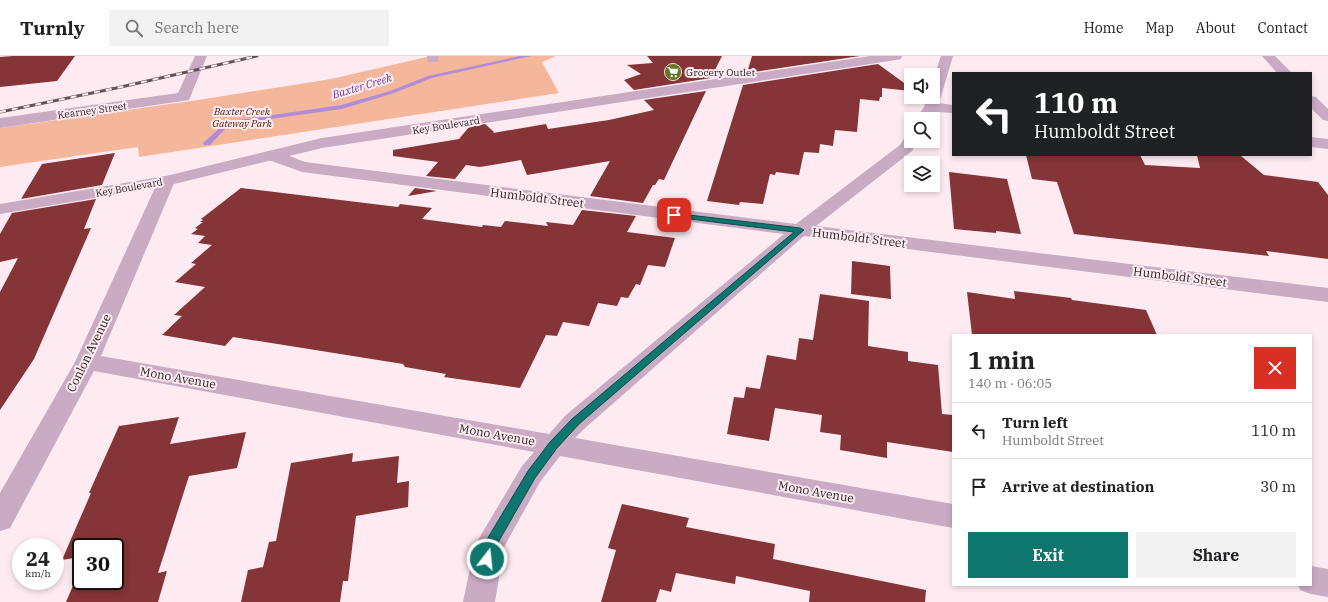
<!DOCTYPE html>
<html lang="en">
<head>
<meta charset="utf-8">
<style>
	:root { --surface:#fff; --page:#f2f2f2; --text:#202124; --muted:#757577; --line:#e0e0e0; --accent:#0f766e }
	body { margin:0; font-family:"IBM Plex Serif",serif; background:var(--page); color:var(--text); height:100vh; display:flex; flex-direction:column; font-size:15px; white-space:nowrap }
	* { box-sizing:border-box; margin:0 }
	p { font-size:13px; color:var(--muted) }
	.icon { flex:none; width:22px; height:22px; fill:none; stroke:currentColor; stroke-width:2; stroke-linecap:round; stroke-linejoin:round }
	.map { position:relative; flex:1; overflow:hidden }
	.sheet { position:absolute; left:952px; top:278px; width:360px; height:252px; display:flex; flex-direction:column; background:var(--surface); border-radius:0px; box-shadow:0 2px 6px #0003 }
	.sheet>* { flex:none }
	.banner { position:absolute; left:952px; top:16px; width:360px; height:84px; border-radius:0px; box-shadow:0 2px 6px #0003; background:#202124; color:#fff; overflow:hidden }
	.tools { position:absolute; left:904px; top:12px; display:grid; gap:8px }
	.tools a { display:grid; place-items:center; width:36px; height:36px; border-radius:0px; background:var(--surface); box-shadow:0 2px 6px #0003; font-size:20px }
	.speed { position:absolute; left:12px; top:482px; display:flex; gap:8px; font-size:20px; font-weight:700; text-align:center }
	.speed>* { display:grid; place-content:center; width:52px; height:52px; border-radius:50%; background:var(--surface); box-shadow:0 2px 6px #0003; line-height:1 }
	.speed small { font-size:10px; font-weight:400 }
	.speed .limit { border:2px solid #111; border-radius:6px; background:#fff; color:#111 }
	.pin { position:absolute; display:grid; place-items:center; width:34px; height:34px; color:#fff; margin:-17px; border-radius:8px; box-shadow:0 2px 6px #0006 }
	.me { position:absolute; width:44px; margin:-22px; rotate:16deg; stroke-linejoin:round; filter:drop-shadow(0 0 3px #0008) }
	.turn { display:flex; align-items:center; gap:14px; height:84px; padding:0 16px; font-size:18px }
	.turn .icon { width:52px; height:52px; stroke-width:2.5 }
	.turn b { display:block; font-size:28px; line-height:34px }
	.round { display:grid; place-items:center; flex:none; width:42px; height:42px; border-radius:0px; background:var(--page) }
	.overview { display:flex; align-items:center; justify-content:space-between; height:68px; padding:0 16px }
	h1 { font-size:24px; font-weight:800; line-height:30px }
	.cta { display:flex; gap:8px; margin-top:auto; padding:8px 16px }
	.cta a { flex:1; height:46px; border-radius:0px; background:var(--accent); color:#fff; font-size:16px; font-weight:800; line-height:46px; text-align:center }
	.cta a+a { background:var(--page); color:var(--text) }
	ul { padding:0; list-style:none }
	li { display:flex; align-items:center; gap:12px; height:56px; padding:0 16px; border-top:1px solid var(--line) }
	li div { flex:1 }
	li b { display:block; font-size:15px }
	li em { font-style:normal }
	header { display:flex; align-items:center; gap:24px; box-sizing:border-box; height:56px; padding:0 20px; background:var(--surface); border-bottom:1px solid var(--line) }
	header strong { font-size:19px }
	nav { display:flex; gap:22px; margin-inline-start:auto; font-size:14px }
	.search { width:280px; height:36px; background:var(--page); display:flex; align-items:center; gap:10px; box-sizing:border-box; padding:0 14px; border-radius:0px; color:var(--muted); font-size:15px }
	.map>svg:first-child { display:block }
	.green { fill:#f5b79b }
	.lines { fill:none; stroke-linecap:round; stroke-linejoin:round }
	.stream { fill:#b28dd7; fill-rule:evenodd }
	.building { fill:#853437 }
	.minor { fill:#c9abc4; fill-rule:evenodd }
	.tertiary { fill:#c9abc4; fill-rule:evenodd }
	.rail-casing { stroke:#615559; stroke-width:3 }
	.rail { stroke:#fdebf1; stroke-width:2; stroke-dasharray:6; stroke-linecap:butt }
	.route { fill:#0f766e; stroke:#0a4d48 }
	.labels { text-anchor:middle; stroke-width:4; stroke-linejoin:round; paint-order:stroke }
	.far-poi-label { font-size:10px; fill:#281e21; stroke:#fdebf1; text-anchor:start }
	.far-street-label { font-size:10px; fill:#281e21; stroke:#fdebf1 }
	.far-park-label { font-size:10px; font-style:italic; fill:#501d01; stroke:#fdebf1 }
	.far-water-label { font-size:11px; font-style:italic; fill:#6a3b92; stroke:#fdebf1 }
	.street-label { font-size:12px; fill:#281e21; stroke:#fdebf1 }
</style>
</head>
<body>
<header>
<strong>Turnly</strong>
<div class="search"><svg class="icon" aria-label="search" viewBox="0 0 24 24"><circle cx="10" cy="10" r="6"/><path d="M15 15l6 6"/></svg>Search here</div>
<nav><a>Home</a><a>Map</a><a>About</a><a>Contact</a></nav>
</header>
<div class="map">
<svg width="1328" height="546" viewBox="0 0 1328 546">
	<rect width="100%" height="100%" fill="#fdebf1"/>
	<!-- green -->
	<path class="green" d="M431 0H556L542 6 559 37 139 101 138 91 0 111V72L198 44 331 23Z"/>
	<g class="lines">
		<!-- stream -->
		<path class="stream" d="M520 0H531L432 22 394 37 342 53 241 67 225 73 210 89H204L203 87 221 71 238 64 341 49 390 35 428 20Z"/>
	</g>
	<!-- building -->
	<path class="building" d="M13 0H75L57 25 0 31V1Z
		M647 0H722L711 22 634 34 624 24 641 18 627 9 653 7Z
		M752 0H860L747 17Z
		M878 8 911 32V35L882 32V41H880L879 45 860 43 857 76 835 74 833 90 820 88 819 97 804 96 799 119 776 116 775 119 770 118 763 148 740 146 739 149 707 145 743 29Z
		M706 35 664 124 659 123 655 129H653L643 147 590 140 610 105 527 119 521 104 480 111 466 109 455 123 426 120 438 106 393 100V94L459 83 469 71 485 68 494 76 493 77 546 68 548 73 609 64 654 54 644 44Z
		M115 97 102 129 21 143 42 108Z
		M1026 99H1140L1145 109 1200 112 1197 99 1241 100 1264 119 1318 126 1328 139V203L1266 195 1269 200 1074 178 1057 126 1032 123Z
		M949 116 1007 123 1021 178 996 175V177L954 173Z
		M241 132 398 151 400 148 432 152 422 163 482 171 483 169 501 171 505 165 548 170 546 166 573 169 582 154 636 160 627 176 675 182 665 211 648 209 640 229 636 228 628 242 621 241 617 250 598 247 589 270 563 266 557 280 546 279 520 332 444 321 446 318 405 311 403 308 233 281 225 290 162 279 182 260 174 259 205 231 175 226 196 208 191 207 212 189 198 187 205 180 191 178 198 173 195 172 203 166H200L203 164 201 163Z
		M415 132 437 135 408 140Z
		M96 143 84 173 91 172 34 303 0 354V236L18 202 0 206V178L12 157Z
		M852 205 890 210 891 243 851 238Z
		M1014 235 1071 242 1072 244 1146 254 1157 279H972L967 236 1015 243Z
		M820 238 869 245 868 290 908 296V305L938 309 942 358 953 359V396L887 386V402L840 394 841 379 820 376 822 359 775 352 769 385 727 378 734 341 744 342 746 331 760 333 767 299 796 304 799 282 813 284Z
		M179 361 170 388 246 376 237 412 189 420 158 517 167 515 158 546H66L81 511V525H115V491H81V501L62 504 91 437H89L119 370Z
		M353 397 352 406 399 400 397 427 409 425 408 451 356 460 348 525H343L340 546H241L248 514 263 511 269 486 276 485 291 407Z
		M622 448 689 462 686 471 775 488 773 503 926 534 925 546H809L810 535 736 520 735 528 676 517 671 536 660 533 656 546H601L616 494 608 492Z"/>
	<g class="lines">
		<!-- minor -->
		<path class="minor" d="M195 0H207L189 44 0 72V62L178 37Z
			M427 0H439L438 6H428Z
			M941 0H953L939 47 953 49V57L936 56 932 63H916L924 51 927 41H933V23Z
			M1262 0H1275L1292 17H1277Z
			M1311 40 1316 41 1328 53V65L1323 64 1311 52Z
			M911 79V85H918L912 95 816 170 1328 232V246L804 180 584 373 575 382 953 448V472L560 400 540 426 504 491 495 546H463L475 489 522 410 534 396 94 315 10 472 0 475V437L75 306 160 121 166 120 172 121 175 125 101 300 549 378 566 359 784 178 302 116 266 103 264 100 266 97C279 94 293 102 305 106L796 168 900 89 905 81Z
			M1311 81 1328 83V93L1311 91Z
			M1311 510 1328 513V541L1311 538 1300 534 1298 529H1311Z"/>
		<!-- tertiary -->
		<path class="tertiary" d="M870 0H902L901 3 896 4 322 92 166 130 0 158V148L166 120 322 82Z"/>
		<!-- rail casing -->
		<g class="rail-casing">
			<path id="rail" d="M0 56 121 31 257 0"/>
		</g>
		<!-- rail -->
		<use href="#rail" class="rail"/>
	</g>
	<!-- route -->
	<path class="route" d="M672 157 800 172 804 174 579 368 557 392 535 422 496 490 491 507 487 509 483 507 481 503 486 485 528 415 550 386 572 363 794 176 674 161 672 160Z"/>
	<!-- icons -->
	<defs>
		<g id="supermarket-disc" transform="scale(0.9)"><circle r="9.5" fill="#677624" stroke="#fdebf1"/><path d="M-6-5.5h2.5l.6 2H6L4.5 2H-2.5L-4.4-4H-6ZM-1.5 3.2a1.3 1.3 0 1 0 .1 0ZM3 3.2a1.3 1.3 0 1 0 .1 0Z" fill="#fff"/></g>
	</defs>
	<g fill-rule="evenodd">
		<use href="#supermarket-disc" x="673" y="16"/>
	</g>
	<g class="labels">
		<!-- far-poi labels -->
		<g class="far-poi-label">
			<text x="686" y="20">Grocery Outlet</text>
		</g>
		<!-- far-street labels -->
		<g class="far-street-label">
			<text transform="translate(92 54) rotate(-8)" y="4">Kearney Street</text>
			<text transform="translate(446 69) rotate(-9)" y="4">Key Boulevard</text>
			<text transform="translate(129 131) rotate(-10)" y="4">Key Boulevard</text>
		</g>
		<!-- far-park labels -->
		<g class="far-park-label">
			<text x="242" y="59">Baxter Creek<tspan x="242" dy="12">Gateway Park</tspan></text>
		</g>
		<!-- far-water labels -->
		<g class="far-water-label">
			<text transform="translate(362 30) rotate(-17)" y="4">Baxter Creek</text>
		</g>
		<!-- street labels -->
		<g class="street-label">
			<text transform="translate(537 142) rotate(7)" y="4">Humboldt Street</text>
			<text transform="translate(859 182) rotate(7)" y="4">Humboldt Street</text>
			<text transform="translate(1180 221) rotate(7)" y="4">Humboldt Street</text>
			<text transform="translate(89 297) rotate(-64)" y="4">Conlon Avenue</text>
			<text transform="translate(178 322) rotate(10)" y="4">Mono Avenue</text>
			<text transform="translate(497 379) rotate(10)" y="4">Mono Avenue</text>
			<text transform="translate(816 436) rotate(10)" y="4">Mono Avenue</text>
		</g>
	</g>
</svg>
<div class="tools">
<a><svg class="icon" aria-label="sound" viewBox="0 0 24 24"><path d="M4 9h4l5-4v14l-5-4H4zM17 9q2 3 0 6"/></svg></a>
<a><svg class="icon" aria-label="search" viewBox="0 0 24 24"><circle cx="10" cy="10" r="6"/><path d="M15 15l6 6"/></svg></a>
<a><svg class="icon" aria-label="layers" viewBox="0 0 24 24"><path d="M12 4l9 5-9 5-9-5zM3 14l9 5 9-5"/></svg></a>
</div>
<div class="speed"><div>24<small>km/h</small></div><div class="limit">30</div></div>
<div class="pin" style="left:674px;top:159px;background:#d93025"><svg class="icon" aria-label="arrive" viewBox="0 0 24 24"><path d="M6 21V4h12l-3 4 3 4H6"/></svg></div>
<svg class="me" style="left:487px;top:503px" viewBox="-20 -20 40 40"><circle r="17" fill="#0f766e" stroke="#fff" stroke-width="3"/><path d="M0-11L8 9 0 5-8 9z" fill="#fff"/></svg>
<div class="banner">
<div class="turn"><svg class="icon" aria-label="left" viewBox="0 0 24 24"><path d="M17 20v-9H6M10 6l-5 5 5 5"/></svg><div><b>110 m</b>Humboldt Street</div></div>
</div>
<section class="sheet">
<div class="overview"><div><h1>1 min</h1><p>140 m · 06:05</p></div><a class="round" style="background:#d93025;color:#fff"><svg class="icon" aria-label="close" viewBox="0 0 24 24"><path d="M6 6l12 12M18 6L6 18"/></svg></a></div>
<ul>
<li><svg class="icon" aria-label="left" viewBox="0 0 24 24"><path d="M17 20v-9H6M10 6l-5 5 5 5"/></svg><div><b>Turn left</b><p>Humboldt Street</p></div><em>110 m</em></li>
<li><svg class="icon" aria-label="arrive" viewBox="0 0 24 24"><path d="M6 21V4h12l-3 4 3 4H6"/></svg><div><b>Arrive at destination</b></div><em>30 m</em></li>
</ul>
<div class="cta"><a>Exit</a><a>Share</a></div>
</section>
</div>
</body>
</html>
